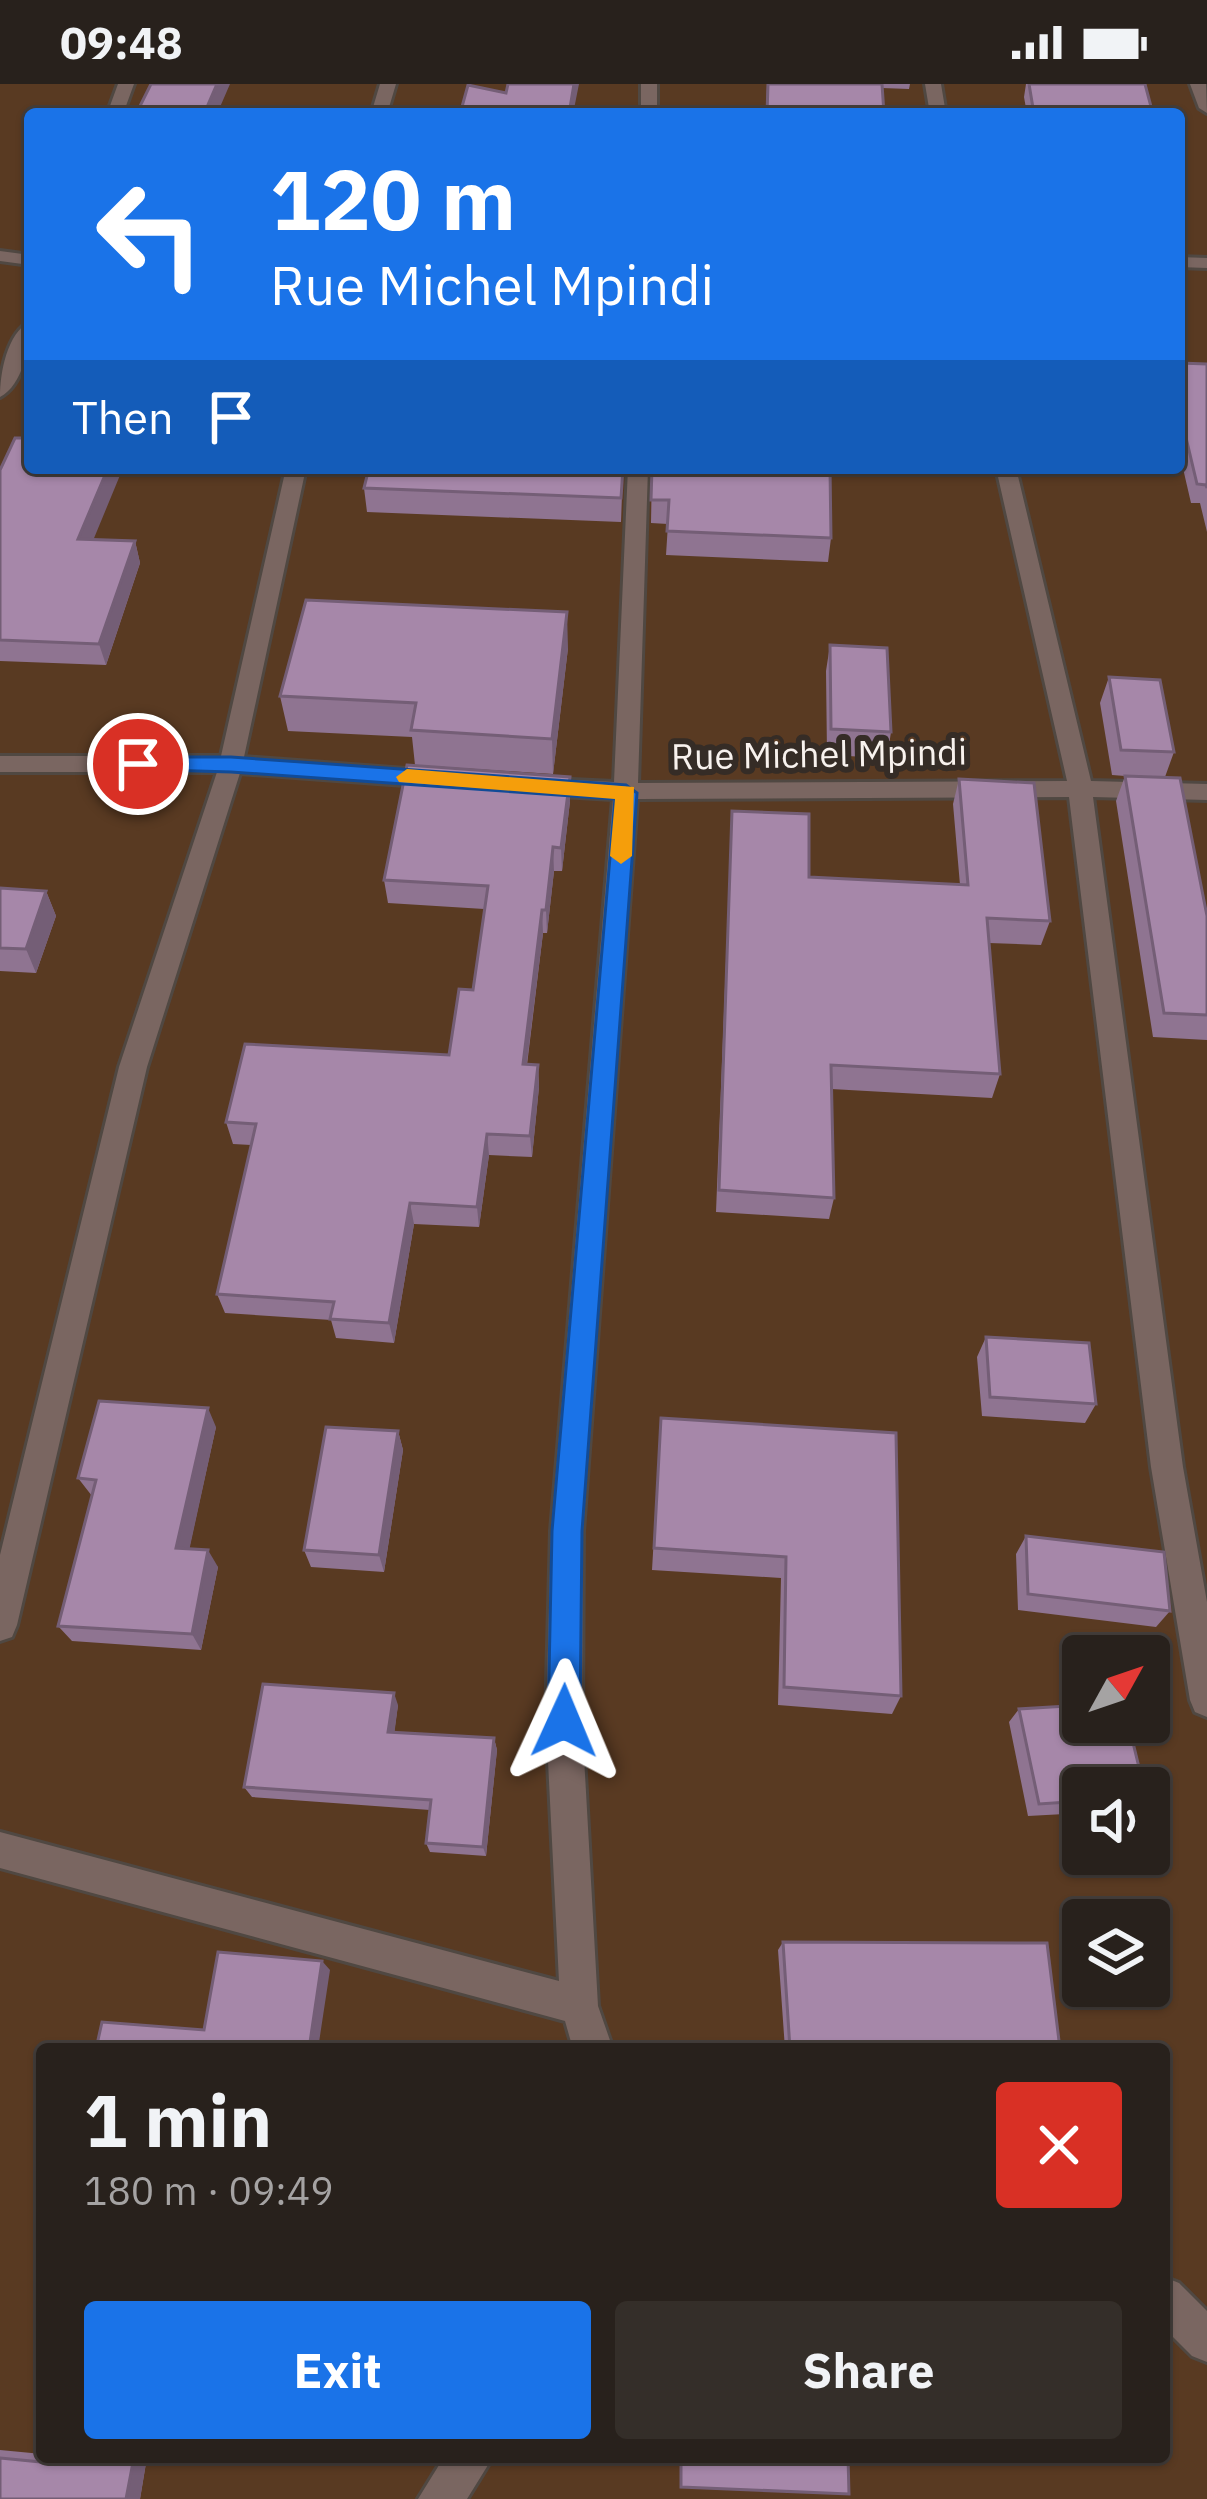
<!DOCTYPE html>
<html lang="en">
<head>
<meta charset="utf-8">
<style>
	:root { --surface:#28211c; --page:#342e29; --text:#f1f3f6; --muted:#a5a3a3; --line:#443e3b; --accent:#1a73e8 }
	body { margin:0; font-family:"IBM Plex Sans",sans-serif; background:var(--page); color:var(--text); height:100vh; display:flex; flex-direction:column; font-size:45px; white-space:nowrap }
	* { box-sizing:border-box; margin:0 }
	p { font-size:39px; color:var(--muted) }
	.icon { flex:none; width:66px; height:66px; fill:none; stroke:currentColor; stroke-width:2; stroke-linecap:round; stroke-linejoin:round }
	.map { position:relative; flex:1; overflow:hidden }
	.panel { position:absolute; left:36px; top:1959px; width:1134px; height:420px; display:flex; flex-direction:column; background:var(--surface); border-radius:12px; box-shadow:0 3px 9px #0004,0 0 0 3px var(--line) }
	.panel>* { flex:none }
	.top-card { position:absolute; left:24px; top:24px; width:1161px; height:366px; border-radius:12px; box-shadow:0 3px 9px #0004,0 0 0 3px var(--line); background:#1a73e8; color:#fff; overflow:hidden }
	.needle { width:78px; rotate:50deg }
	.buttons { position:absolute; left:1062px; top:1551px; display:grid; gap:24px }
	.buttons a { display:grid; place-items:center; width:108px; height:108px; border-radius:12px; background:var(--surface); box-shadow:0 3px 9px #0004,0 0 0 3px var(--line); font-size:60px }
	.pin { position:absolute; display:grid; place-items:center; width:102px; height:102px; color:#fff; margin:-51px; border:6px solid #fff; border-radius:50%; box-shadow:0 3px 12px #0007 }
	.me { position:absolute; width:132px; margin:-66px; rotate:1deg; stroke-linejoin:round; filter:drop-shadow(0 0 9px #0008) }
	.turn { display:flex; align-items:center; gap:42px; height:252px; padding:0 48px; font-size:54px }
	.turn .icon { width:156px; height:156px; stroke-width:2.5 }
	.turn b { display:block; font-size:84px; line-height:102px }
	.then { display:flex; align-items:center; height:114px; padding:0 48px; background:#0003; gap:24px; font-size:45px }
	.round { display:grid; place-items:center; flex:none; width:126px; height:126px; border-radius:12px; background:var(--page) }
	.overview { display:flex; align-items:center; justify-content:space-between; height:204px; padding:0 48px }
	h1 { font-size:72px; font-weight:800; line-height:90px }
	.cta { display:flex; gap:24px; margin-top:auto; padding:24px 48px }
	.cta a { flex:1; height:138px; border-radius:12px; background:var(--accent); color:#fff; font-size:48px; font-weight:800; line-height:138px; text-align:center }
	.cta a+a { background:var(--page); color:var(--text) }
	.status { display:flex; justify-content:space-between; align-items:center; height:84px; padding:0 60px; background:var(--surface); direction:ltr }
	.status svg { height:33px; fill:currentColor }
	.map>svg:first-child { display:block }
	.green { fill:#593a22; fill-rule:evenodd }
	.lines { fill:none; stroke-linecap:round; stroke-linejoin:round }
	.street-casing { stroke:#504842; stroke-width:6 }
	.street { fill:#7a6661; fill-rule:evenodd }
	.wall { fill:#8f7491 }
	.shaded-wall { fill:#745e76 }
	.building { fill:#a687a9; stroke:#745e76; stroke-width:3 }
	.route { fill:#1a73e8; stroke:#114b97; stroke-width:3 }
	.slow { fill:#f59e0b }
	.labels { text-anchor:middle; stroke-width:12; stroke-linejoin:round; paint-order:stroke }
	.far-street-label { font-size:36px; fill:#f8f2ee; stroke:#352c26 }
</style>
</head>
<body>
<div class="status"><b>09:48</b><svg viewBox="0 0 49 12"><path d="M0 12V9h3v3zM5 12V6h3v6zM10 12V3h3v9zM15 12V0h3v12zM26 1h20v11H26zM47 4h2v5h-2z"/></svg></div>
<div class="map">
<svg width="1207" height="2415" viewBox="0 0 1207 2415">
	<rect width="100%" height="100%" fill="#352c26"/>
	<!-- green -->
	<path class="green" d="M0 0H1207V2415H0ZM30 30H1179V384H30ZM1083 1572H1149V1638H1083ZM1083 1704H1149V1770H1083ZM1083 1836H1149V1902H1083ZM42 1965H1164V2373H42Z"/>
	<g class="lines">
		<!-- street casing -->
		<g class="street-casing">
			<path id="street" d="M118 0H134L123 30H107Z
				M380 0H396L387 30H371Z
				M641 0H657V30H641Z
				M925 0H941L946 30H930Z
				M1190 0H1206L1207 29 1199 24Z
				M0 167 30 171V181L0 177Z
				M1179 173 1207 174V184L1179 183Z
				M30 237C30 262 23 301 0 313 0 288 7 250 30 237Z
				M286 384H306L244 673 446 688 458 696 446 704 240 689 147 983 17 1541 12 1553 0 1557V1471L119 983 217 688H0V672H221Z
				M628 384H648L638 699 1067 697 996 384H1016L1091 697 1207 700V716L1093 713 1183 1383 1207 1518V1633L1195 1628 1190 1616 1151 1383 1069 713 637 715 583 1447 582 1637 598 1922 613 1965H573L565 1937 0 1784V1748L559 1897 546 1637 551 1447 613 715 529 710 517 702 529 694 614 698Z
				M1164 2193 1179 2199 1207 2227V2278L1192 2272 1164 2244Z
				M444 2373H493L467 2415H418Z"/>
		</g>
		<!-- street -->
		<use href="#street" class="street"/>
	</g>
	<!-- wall -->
	<path class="wall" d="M767 0H910L909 5 882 4 884 30H766Z
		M1026 0H1145L1153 30H1027L1024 13Z
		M1179 279 1207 280V448L1200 419H1191L1179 367Z
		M623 384 621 438 367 428 364 404Z
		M652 384 831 454 828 478 666 471 668 440 651 439Z
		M0 386 94 455 135 457 140 479 106 581 0 577Z
		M830 561 891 648 887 674 827 671 826 587Z
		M568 564 553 690 415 681 412 653 288 647 280 612Z
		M1109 593 1174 668 1165 693 1207 832V956L1153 953 1116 717 1125 692 1112 691 1100 619Z
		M959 695 1050 837 1041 861 989 859 1000 990 992 1014 831 1005 834 1114 829 1135 716 1128 732 727 809 793 960 801 953 720Z
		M570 717 562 787H554L547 849H543L527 981H538L539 1003 532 1073 489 1071 479 1143 414 1140 394 1259 336 1254 331 1236 225 1229 217 1210 251 1061 233 1060 226 1038 449 971 473 906 484 825 388 819 384 796Z
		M0 804 46 807 56 832 36 889 0 887Z
		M986 1253 1096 1320 1085 1339 982 1332 977 1273Z
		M661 1334 896 1349 901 1612 892 1630 778 1621 781 1494 652 1486Z
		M216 1343 189 1465 218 1483 201 1566 72 1557 58 1542 92 1412 78 1394Z
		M398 1347 403 1366 384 1488 311 1483 304 1466Z
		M1026 1452 1170 1527 1156 1543 1018 1526 1016 1470Z
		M398 1621 394 1649 494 1654 497 1666 486 1772 430 1768 426 1759 430 1726 252 1713 244 1703Z
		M1019 1625 1083 1704V1729L1028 1732 1009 1638Z
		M783 1858 1060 1965H785L778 1866Z
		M0 2366 42 2370V2373H147L140 2415H0Z"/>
	<!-- shaded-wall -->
	<path class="shaded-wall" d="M217 0H230L217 30H204Z
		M574 0H579L573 30H569Z
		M108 384H123L85 476 78 455Z
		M135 457 140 479 106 581 99 560Z
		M567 528 568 564 553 690 552 655Z
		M570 693V717L562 787 561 764Z
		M553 763 554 787 547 849 546 826Z
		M46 807 56 832 36 889 26 865Z
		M542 826 543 849 524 1002 523 980Z
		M538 981 539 1003 532 1073 530 1052Z
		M487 1050 489 1071 479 1143 477 1123Z
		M410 1119 414 1140 394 1259 389 1239Z
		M208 1324 216 1343 186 1481 176 1464Z
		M398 1347 403 1366 384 1488 379 1471Z
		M208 1466 218 1483 201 1566 192 1550Z
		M394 1609 398 1621 393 1660 388 1648Z
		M494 1654 497 1666 486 1772 483 1763Z
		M322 1877 330 1886 318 1965H309Z
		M134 2373H147L140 2415H126Z"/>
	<!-- building -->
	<path class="building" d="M151 0H217L204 30H136Z
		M508 0H574L569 30H460L468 1 506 9Z
		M768 0H882L884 30H767Z
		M1029 0H1145L1153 30H1034Z
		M1179 279 1207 280V404L1206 401 1197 400 1179 324Z
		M15 354H30V384H108L78 455 135 457 99 560 0 556V386Z
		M369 384H623L621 414 364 404Z
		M652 384H830L831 454 667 447 669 416H651Z
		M306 516 567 528 552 655 411 646 416 619 280 612Z
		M830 561 887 564 891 648 831 645Z
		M1109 593 1160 596 1174 668 1121 666Z
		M407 681 570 693 561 764 553 763 546 826H542L523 980 538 981 530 1052 487 1050 477 1123 410 1119 389 1239 330 1235 334 1218 217 1210 256 1040 226 1038 245 960 449 971 459 905 473 906 488 802 384 796Z
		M1125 692 1180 694 1207 832V931L1164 929Z
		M959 695 1034 699 1050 837 987 834 1000 990 831 981 834 1114 719 1106 732 727 809 730V793L968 801Z
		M0 804 46 807 26 865 0 864Z
		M986 1253 1089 1259 1096 1320 990 1313Z
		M99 1317 208 1324 176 1464 208 1466 192 1550 58 1542 96 1396 78 1394Z
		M661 1334 896 1349 901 1612 784 1603 786 1473 654 1464Z
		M326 1343 398 1347 379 1471 304 1466Z
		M1026 1452 1164 1468 1170 1527 1028 1510Z
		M263 1600 394 1609 388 1648 494 1654 483 1763 426 1759 431 1716 244 1703Z
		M1083 1621V1638H1128L1144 1704H1083V1717L1039 1720 1019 1625Z
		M783 1858 1047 1859 1060 1965H790Z
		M218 1868 322 1877 309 1965H96L102 1938 204 1946Z
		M53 2373H134L126 2415H0V2374L52 2379Z
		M681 2373H848L849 2410 681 2403Z"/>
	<!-- route -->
	<path class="route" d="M138 673H231L626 701 637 709 582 1447 580 1637 575 1648 564 1653 553 1648 548 1637 552 1447 615 715 231 688 131 685 128 680Z"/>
	<!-- slow -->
	<path class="slow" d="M407 685 634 703 632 772 621 780 610 772 615 715 399 698 396 693Z"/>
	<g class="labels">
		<!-- far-street labels -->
		<g class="far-street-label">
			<text transform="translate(819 670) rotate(-1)" y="13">Rue Michel Mpindi</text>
		</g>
	</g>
</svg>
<div class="buttons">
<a><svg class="needle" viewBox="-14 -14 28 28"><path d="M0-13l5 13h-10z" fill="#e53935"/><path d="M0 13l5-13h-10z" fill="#a5a3a3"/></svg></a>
<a><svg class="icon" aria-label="sound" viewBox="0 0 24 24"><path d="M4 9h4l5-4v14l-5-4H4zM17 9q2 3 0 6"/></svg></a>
<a><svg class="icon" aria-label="layers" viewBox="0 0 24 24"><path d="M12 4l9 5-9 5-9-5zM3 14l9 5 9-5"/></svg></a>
</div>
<div class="pin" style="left:138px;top:680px;background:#d93025"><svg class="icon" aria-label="arrive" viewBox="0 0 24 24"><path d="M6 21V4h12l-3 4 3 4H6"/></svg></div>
<svg class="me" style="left:564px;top:1637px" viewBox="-20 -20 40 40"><path d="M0-17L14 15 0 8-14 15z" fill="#1a73e8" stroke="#fff" stroke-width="4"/></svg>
<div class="top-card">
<div class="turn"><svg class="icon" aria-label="left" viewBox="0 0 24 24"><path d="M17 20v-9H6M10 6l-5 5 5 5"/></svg><div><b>120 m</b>Rue Michel Mpindi</div></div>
<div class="then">Then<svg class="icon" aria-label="arrive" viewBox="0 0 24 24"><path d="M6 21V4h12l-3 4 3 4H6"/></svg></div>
</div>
<section class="panel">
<div class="overview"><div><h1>1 min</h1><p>180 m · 09:49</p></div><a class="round" style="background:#d93025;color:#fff"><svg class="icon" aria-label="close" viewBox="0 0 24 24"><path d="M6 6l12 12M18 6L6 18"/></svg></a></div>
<div class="cta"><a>Exit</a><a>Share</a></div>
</section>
</div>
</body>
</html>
